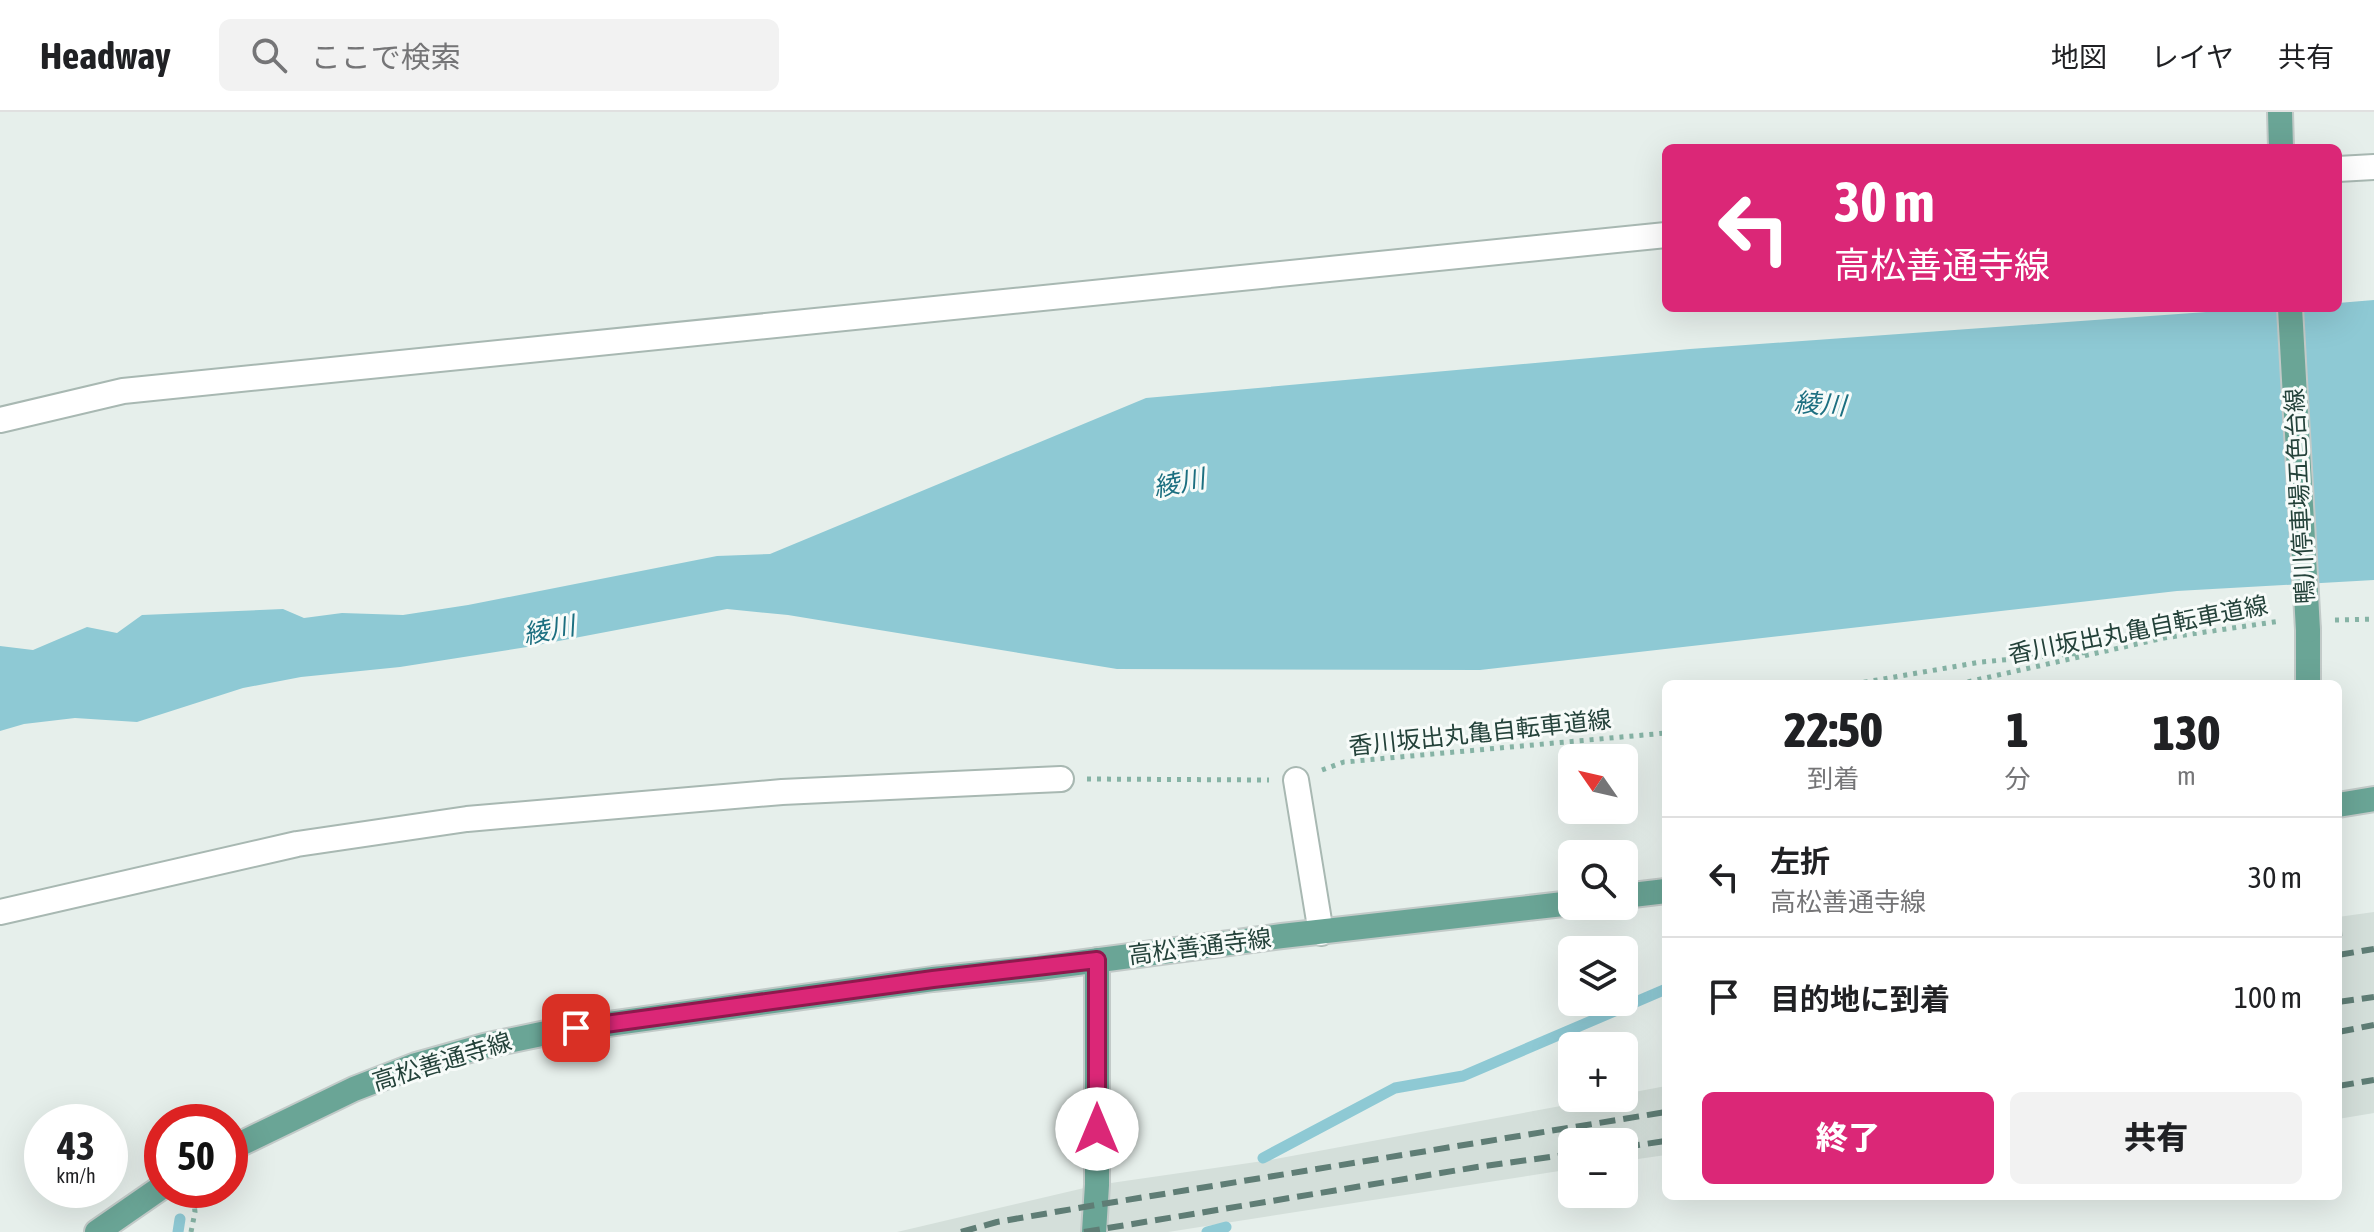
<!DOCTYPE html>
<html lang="ja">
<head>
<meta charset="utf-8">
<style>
	:root { --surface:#fff; --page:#f2f2f2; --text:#202124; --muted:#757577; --line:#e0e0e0; --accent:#db2777 }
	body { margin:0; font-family:"Asap Condensed","Noto Sans JP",sans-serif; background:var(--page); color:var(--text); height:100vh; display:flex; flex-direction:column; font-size:30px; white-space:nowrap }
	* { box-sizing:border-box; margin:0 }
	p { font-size:26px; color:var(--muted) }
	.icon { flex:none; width:44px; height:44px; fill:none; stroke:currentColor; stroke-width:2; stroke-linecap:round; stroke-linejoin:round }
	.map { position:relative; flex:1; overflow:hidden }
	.side { position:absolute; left:1662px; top:568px; width:680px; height:520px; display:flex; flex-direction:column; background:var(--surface); border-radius:12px; box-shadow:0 8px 32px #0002 }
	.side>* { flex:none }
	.banner { position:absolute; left:1662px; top:32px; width:680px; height:168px; border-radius:12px; box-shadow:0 8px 32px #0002; background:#db2777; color:#fff; overflow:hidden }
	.needle { width:52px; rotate:304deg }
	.buttons { position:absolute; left:1558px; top:632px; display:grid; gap:16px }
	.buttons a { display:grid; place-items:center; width:80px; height:80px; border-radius:12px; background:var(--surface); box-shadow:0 8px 32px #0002; font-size:40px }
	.speed { position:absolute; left:24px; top:992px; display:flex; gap:16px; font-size:40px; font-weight:700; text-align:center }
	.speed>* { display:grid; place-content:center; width:104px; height:104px; border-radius:50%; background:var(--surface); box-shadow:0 8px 32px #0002; line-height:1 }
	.speed small { font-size:20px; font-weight:400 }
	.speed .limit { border:12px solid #d22; background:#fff; color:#111 }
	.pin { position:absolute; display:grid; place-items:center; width:68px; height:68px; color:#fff; margin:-34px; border-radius:16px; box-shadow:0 4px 12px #0006 }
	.me { position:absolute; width:88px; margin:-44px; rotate:0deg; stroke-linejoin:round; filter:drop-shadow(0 0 6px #0008) }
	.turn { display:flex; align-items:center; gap:28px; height:168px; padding:0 40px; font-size:36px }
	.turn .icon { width:104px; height:104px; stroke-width:2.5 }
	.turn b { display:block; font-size:56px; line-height:68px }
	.eta { display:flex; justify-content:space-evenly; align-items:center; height:136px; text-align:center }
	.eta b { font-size:48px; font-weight:800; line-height:56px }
	.cta { display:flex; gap:16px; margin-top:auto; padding:16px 40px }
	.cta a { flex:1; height:92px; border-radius:12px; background:var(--accent); color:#fff; font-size:32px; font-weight:800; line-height:92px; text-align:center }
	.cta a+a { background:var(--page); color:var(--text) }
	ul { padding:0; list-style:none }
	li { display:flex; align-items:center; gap:24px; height:120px; padding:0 40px; border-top:2px solid var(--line) }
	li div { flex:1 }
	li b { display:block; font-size:30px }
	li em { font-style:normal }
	header { display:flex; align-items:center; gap:48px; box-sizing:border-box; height:112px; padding:0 40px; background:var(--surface); border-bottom:2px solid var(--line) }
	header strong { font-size:38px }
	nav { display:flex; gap:44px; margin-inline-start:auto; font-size:28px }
	.search { width:560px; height:72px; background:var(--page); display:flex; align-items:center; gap:20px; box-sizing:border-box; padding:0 28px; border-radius:12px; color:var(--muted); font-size:30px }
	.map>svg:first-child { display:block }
	.built { fill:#d4dfda }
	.water { fill:#8ec9d4 }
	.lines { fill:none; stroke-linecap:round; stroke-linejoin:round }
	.stream { stroke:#8ec9d4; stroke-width:11 }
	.building { fill:#bbcac4 }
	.minor-casing { stroke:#a8b8b2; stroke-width:28 }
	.major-casing { stroke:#c2cac8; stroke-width:28 }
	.path { stroke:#86b3a5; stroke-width:5; stroke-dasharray:4 6; stroke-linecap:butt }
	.minor { stroke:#fff; stroke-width:24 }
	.major { stroke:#6aa596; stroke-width:24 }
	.rail { stroke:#5f7d75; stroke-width:6; stroke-dasharray:16 8; stroke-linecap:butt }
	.major-bridge-casing { stroke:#c2cac8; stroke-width:28; stroke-linecap:butt }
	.major-bridge { stroke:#6aa596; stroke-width:24 }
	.route-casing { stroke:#8e194d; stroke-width:20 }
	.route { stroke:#db2777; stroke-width:14 }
	.labels { text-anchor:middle; stroke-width:6; stroke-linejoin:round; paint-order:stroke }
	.street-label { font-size:24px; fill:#24423a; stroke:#f7fbf9 }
	.water-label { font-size:26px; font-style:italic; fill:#1c6f80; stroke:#f7fbf9 }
</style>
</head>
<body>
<header>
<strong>Headway</strong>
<div class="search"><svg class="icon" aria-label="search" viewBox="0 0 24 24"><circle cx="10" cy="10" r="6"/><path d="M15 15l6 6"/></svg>ここで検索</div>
<nav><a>地図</a><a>レイヤ</a><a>共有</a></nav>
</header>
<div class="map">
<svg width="2374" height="1120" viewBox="0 0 2374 1120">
	<rect width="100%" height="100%" fill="#e6efeb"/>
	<!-- built -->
	<path class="built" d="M2374 800V1001L2338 1007V805Z
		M1666 974V1043L1624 1049V1030H1572V1057L1168 1120H897L1097 1073 1270 1048 1604 986H1624V982Z"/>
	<!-- water -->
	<path class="water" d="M2374 188V468L2177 479 1480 558 1117 557 788 503 727 497 527 535 400 555 301 565 243 576 137 610 75 606 24 612 0 619V534L33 538 87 515 117 521 142 503 283 497 304 506 342 501 403 503 468 493 717 444 770 442 1146 286 1690 237 2262 196H2338V191Z"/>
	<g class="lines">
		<!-- stream -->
		<path class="stream" d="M1263 1046 1395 976 1463 964 1666 877
			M178 1120 180 1107
			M1207 1120 1226 1115"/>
	</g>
	<!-- building -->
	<path class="building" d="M2339 805 2343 824 2338 825V806Z"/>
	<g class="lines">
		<!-- minor casing -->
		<g class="minor-casing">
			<path id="minor" d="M2338 57 2374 55
				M0 308 123 279 1666 123
				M1296 668 1321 821
				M0 800 297 732 467 707 782 680 1061 667"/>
		</g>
		<!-- major casing -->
		<g class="major-casing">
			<path id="major" d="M2280 0 2281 36
				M2308 518V572
				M2338 693 2374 687
				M1624 784 1666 779
				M230 1037 354 977 416 953 484 934 551 920 933 867 1039 856 1282 824 1572 791
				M97 1120 162 1075
				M1094 1120 1097 1073V848"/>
		</g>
		<!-- path -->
		<path class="path" d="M2335 508 2374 507
			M1854 572 1981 550 2091 540
			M1958 572 2164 526 2281 509
			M1322 658 1344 650 1666 621
			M1087 667 1269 668
			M191 1120 195 1100 193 1081"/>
		<!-- minor -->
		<use href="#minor" class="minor"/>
		<!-- major -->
		<use href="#major" class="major"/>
		<!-- rail -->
		<path class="rail" d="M2338 843 2374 837
			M2338 890 2374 885
			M2338 920 2374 913
			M2338 974 2374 968
			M1624 1035 1666 1029
			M961 1120 997 1110 1096 1093 1666 1000
			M1084 1120 1477 1055 1572 1042"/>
		<!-- major-bridge casing -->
		<g class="major-bridge-casing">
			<path id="major-bridge" d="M2290 196 2308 518"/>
		</g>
		<!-- major-bridge -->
		<use href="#major-bridge" class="major-bridge"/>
	</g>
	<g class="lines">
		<!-- route casing -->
		<g class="route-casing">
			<path id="route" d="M576 916 933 867 1097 848V1017"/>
		</g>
		<!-- route -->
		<use href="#route" class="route"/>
	</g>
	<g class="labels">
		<!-- street labels -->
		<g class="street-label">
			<text transform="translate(2300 384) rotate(-93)" y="8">鴨川停車場五色台線</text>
			<text transform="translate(2138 518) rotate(-11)" y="8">香川坂出丸亀自転車道線</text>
			<text transform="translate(1480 621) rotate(-6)" y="8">香川坂出丸亀自転車道線</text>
			<text transform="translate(1200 835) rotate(-7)" y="8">高松善通寺線</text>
			<text transform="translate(442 950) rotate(-17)" y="8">高松善通寺線</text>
		</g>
		<!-- water labels -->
		<g class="water-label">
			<text transform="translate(1820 292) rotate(4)" y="9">綾川</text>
			<text transform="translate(1179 371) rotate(-11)" y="9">綾川</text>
			<text transform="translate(549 518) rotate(-11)" y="9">綾川</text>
		</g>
	</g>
</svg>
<div class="buttons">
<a><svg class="needle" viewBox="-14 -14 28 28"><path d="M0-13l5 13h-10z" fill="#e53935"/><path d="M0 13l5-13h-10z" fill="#757577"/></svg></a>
<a><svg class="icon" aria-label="search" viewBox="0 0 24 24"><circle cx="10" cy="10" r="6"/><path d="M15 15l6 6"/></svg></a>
<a><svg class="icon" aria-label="layers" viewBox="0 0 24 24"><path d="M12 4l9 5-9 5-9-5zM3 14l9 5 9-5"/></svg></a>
<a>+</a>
<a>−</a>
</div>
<div class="speed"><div>43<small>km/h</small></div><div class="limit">50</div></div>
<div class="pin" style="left:576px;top:916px;background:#d93025"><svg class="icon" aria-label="arrive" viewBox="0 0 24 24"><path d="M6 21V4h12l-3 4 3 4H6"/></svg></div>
<svg class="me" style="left:1097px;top:1017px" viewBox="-20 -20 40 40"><circle r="19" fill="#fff"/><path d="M0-13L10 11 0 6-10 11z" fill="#db2777"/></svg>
<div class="banner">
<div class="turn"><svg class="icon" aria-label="left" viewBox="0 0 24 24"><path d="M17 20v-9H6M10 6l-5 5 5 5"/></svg><div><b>30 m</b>高松善通寺線</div></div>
</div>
<section class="side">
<div class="eta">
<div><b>22:50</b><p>到着</p></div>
<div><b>1</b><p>分</p></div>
<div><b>130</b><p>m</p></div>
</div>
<ul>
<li><svg class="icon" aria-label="left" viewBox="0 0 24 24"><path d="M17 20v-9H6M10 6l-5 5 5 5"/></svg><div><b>左折</b><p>高松善通寺線</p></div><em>30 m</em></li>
<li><svg class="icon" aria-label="arrive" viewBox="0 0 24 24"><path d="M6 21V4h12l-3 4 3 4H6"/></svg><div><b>目的地に到着</b></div><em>100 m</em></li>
</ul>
<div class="cta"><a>終了</a><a>共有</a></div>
</section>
</div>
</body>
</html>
